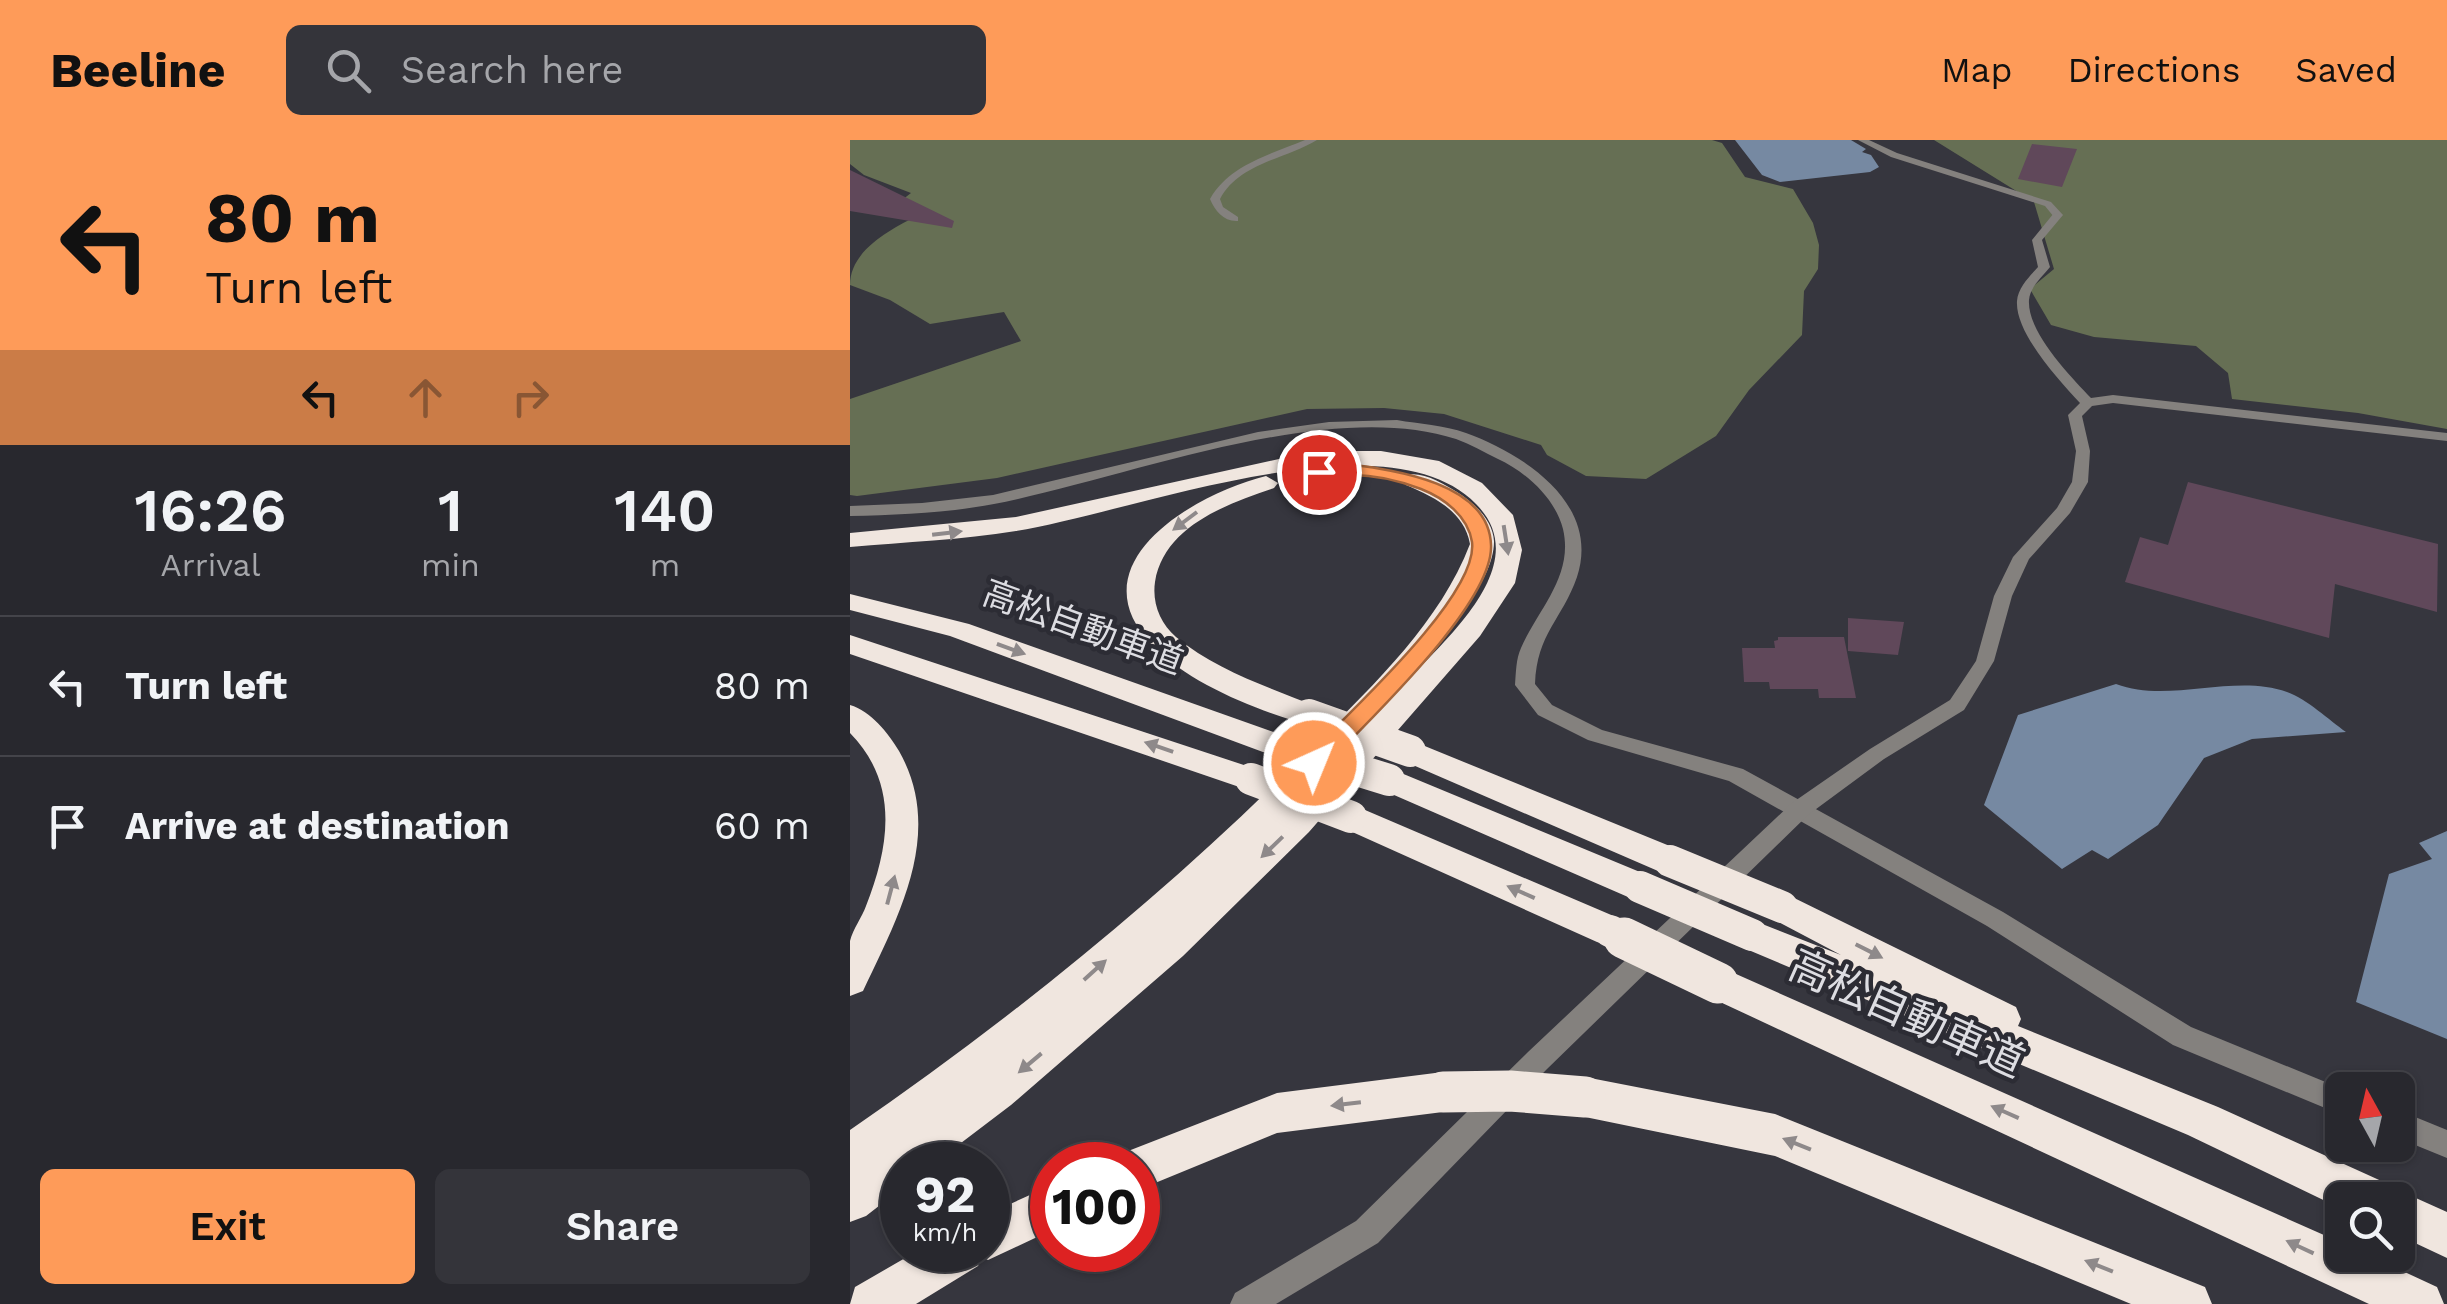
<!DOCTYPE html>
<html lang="en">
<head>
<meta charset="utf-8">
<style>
	:root { --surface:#28282e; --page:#34343a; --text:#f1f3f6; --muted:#a5a6aa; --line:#44444a; --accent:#fe9b59 }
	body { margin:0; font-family:"Work Sans","Noto Sans JP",sans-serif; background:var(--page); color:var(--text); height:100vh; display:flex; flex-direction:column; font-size:38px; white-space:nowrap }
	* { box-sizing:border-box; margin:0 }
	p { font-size:32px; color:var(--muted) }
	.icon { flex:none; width:55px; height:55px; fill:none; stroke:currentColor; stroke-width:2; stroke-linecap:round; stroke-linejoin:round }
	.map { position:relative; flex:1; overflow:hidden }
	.panel { display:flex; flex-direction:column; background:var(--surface); width:850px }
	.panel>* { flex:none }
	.guide { background:#fe9b59; color:#111; overflow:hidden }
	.needle { width:65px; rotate:352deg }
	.tools { position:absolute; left:1475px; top:932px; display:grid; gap:20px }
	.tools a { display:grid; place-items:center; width:90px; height:90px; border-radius:15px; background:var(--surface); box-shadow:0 2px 8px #0004,0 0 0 2px var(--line); font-size:50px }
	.speed { position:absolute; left:30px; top:1002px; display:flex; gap:20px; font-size:50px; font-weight:700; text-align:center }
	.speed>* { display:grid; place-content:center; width:130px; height:130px; border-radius:50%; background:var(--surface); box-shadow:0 2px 8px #0004,0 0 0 2px var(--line); line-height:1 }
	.speed small { font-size:25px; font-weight:400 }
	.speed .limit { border:15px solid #d22; background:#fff; color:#111 }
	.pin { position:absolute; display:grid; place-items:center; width:85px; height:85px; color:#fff; margin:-42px; border:5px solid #fff; border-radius:50%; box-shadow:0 2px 10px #0007 }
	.me { position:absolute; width:110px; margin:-55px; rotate:44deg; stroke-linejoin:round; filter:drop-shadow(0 0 8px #0008) }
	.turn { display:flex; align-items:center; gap:35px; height:210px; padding:0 40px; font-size:45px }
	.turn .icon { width:130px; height:130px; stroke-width:2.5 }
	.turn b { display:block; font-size:70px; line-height:85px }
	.lanes { display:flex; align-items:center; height:95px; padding:0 40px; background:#0003; justify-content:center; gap:50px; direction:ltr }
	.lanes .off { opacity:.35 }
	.eta { display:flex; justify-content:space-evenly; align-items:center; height:170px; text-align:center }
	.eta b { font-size:60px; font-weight:600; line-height:70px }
	.action { display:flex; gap:20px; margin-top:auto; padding:20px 40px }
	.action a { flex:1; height:115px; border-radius:15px; background:var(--accent); color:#111; font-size:40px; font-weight:600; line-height:115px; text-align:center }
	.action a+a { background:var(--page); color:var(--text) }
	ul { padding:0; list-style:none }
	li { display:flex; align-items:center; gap:30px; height:140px; padding:0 40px; border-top:2px solid var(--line) }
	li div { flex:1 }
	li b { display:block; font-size:38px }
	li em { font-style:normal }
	header { display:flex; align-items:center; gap:60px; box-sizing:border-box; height:140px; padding:0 50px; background:var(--accent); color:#111 }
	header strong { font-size:48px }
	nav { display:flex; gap:55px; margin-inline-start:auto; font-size:35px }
	.search { width:700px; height:90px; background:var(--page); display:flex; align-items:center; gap:25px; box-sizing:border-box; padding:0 35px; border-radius:15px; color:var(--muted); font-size:38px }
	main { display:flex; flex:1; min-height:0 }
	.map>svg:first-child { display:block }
	.forest { fill:#666f54 }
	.water { fill:#7689a2 }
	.building { fill:#60485a }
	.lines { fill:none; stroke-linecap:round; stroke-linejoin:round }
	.minor { fill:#84817e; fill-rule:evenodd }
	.tertiary { fill:#84817e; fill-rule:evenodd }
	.motorway { fill:#f0e6df; fill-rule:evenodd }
	.motorway-bridge-far1 { stroke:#f0e6df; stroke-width:32 }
	.motorway-bridge { stroke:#f0e6df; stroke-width:41 }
	.oneway { fill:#8e898a }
	.route { fill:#fe9b59; stroke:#a5653a; stroke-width:2.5 }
	.labels { text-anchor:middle; stroke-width:9; stroke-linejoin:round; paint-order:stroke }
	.street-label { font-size:35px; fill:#dddde2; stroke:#2c2c34 }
	.near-street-label { font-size:42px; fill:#dddde2; stroke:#2c2c34 }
</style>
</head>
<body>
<header>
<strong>Beeline</strong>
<div class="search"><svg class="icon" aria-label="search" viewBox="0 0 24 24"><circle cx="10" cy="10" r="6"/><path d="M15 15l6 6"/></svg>Search here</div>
<nav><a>Map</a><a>Directions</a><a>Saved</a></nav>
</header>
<main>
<section class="panel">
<div class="guide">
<div class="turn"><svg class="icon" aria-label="left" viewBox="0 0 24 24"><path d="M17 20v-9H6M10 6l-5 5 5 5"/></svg><div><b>80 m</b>Turn left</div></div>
<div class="lanes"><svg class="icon" aria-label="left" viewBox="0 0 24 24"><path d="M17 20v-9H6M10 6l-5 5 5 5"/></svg><svg class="icon off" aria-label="ahead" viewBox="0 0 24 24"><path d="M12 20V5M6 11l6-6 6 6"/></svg><svg class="icon off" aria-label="right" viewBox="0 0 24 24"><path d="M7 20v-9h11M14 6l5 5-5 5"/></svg></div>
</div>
<div class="eta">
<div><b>16:26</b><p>Arrival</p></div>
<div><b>1</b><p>min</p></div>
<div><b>140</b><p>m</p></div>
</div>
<ul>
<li><svg class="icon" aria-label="left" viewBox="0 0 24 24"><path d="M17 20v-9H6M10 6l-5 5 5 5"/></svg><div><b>Turn left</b></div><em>80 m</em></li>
<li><svg class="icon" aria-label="arrive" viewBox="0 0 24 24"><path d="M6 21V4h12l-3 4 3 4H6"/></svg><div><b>Arrive at destination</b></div><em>60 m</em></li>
</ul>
<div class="action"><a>Exit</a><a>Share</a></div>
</section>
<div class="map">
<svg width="1597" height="1164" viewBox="0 0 1597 1164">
	<rect width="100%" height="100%" fill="#36363e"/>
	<!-- forest -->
	<path class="forest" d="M0 0H862L872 3 895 37 943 49 963 83 969 105 968 129 954 151 952 195 899 250 866 296 796 339 736 336 697 315 691 305 594 274 534 268 457 269 147 338 7 356 0 355V259L171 201 154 172 80 184 40 160 0 145C0 110 41 89 69 75L43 67 61 53 14 35 0 24Z
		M1084 0H1597V289L1508 273 1382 259 1378 233 1346 206 1244 197 1201 185 1180 149 1204 129 1184 62Z"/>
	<!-- water -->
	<path class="water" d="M885 0H1001L1016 9 1012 12 1021 15 1029 27 1020 32 930 42 912 35Z
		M1266 544C1318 564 1384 533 1437 552 1457 559 1479 580 1496 592L1402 599 1354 618 1308 685 1258 719 1242 710 1212 729 1134 665 1168 575Z
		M1597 691V899L1506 862 1539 734 1582 719 1569 703Z"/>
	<!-- building -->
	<path class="building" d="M1182 4 1227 9 1212 47 1168 39Z
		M0 30 104 81 102 88 0 71Z
		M1338 342 1588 404 1587 472 1485 444 1479 498 1275 442 1290 397 1318 405Z
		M998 478 1054 482 1048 515 998 511Z
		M928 497H994L1006 558H969L968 549H920L919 542H894L892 508H925L924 501 928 500Z"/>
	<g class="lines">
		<!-- minor -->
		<path class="minor" d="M455 0H467C436 19 389 23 370 59L373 67 388 77V81C374 82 365 71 360 59 379 25 421 14 455 0Z
			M1008 0H1019L1047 13 1201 62 1213 75 1204 77 1195 66 1041 17Z
			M547 280C569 284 594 285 616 293 674 314 751 364 727 437 712 480 687 493 685 544L702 565 752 590 893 629 1153 772 1341 887 1495 950H1492V975L1323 905 1137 786 879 641 738 600 688 575 665 545C666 532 666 519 671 508 688 469 724 436 713 389 705 358 676 332 648 319 634 312 620 304 606 299 477 257 275 339 144 364 97 373 48 375 0 376V366L72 363 143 355 408 292 479 282Z
			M1548 970 1597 990V1018L1548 998Z"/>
		<!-- tertiary -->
		<path class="tertiary" d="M1204 73 1213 75 1192 100 1200 127C1192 137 1180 147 1179 160 1177 192 1220 236 1241 258L1263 255 1597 293V301L1263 263 1242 266 1232 276 1240 311 1238 342 1220 373 1179 419 1162 456 1144 521 1114 570 1034 619 958 675 696 930 528 1103 426 1164H380L385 1153 506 1081 678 912 942 663 1020 609 1100 560 1126 521 1144 456 1163 417 1207 368 1222 342 1226 311 1218 275 1230 263C1209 240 1165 193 1167 161 1168 147 1180 136 1188 127L1182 100Z"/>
		<!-- motorway -->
		<path class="motorway" d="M465 311H531L589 321 632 343 663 375 672 410 665 443 630 496 459 692 333 816 161 965 82 1025H52V1048L16 1076 0 1082V990C168 874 325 747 468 601 526 542 590 482 620 404 614 371 584 357 556 345L553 340 556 335C573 331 592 343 607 352 623 362 643 380 644 401 645 441 589 504 564 534 603 492 683 421 626 364 536 272 281 373 166 391 112 400 55 402 0 407V393L166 377Z
			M416 336 428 343 424 348C377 364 314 386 305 442 302 463 310 483 326 497 367 531 421 548 470 568L474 575 470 582 459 585C408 571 340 544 303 506 222 423 347 353 416 336Z
			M0 454 119 484 443 599 447 607 443 615 432 618 421 615 100 496 0 470Z
			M0 495 412 631 417 639 412 647 401 651 0 514Z
			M0 565C21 571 38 593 49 611 95 692 49 775 13 851L0 856C0 839 0 817 0 801 3 789 12 777 16 766 40 705 49 643 0 593Z
			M560 600 832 711 837 721 832 731 820 735 808 731 549 619 545 611 549 603Z
			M539 628 802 737 807 747 802 757 790 761 778 757 528 648 523 640 528 632Z
			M501 664 773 780 778 791 773 802 760 806 747 802 489 686 485 677 489 668Z
			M932 752 1166 867 1171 879 1168 886 1368 967 1538 1044 1541 1053 1548 1050 1597 1072V1118L1548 1095V1060H1492V1069L1338 995 889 806 884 795 889 784 902 780 991 815 919 777 914 767 919 757Z
			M868 826 1492 1103V1115H1518L1587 1147 1594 1164H1519L855 855 849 843 855 831Z
			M593 932 607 938 613 952 607 966 593 972 427 993 288 1050V1025H268L273 1013 427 953Z
			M735 937 925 974 1355 1147 1362 1164H1281L925 1016 735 977 721 971 715 957 721 943Z
			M202 1045V1090L138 1120 132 1117 128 1126 66 1164H0L5 1147 69 1110H138V1074Z"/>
		<!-- motorway-bridge-far1 -->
		<path class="motorway-bridge-far1" d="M459 575 560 611
			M432 607 539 640
			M401 639 501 677
			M820 721 932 767
			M790 747 902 795
			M760 791 779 800"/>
		<!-- motorway-bridge -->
		<path class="motorway-bridge" d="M774 798 868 843
			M593 952 660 951 735 957"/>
	</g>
	<!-- one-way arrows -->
	<defs><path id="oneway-solid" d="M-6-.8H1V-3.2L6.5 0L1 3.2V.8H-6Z" transform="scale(2.5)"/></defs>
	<g class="oneway">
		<use href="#oneway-solid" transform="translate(335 381) rotate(143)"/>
		<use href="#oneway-solid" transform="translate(97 393) rotate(-7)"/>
		<use href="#oneway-solid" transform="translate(656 400) rotate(81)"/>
		<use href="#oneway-solid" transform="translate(161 509) rotate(20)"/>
		<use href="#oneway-solid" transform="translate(309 607) rotate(-161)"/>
		<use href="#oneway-solid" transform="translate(422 707) rotate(136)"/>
		<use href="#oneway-solid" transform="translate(41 750) rotate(-75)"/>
		<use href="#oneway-solid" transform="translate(671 752) rotate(-156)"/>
		<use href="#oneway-solid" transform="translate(1019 811) rotate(27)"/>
		<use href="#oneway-solid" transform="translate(245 830) rotate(-42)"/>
		<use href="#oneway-solid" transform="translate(180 923) rotate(140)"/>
		<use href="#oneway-solid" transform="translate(496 964) rotate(173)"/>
		<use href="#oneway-solid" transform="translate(1155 972) rotate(-156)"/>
		<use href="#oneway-solid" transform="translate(947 1004) rotate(-158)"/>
		<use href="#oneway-solid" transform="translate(1450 1107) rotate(-155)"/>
		<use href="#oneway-solid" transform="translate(1249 1126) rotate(-158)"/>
	</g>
	<!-- route -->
	<path class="route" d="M498 324C543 330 639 342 641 405 644 464 514 585 472 629H456L452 623 456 617C494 577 629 456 622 402 618 376 594 358 571 349 548 340 522 334 496 335 483 335 471 341 460 332L469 327Z"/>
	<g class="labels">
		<!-- street labels -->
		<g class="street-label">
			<text transform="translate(233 487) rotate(20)" y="12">高松自動車道</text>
		</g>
		<!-- near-street labels -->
		<g class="near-street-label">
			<text transform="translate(1057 873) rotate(24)" y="15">高松自動車道</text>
		</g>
	</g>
</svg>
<div class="tools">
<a><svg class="needle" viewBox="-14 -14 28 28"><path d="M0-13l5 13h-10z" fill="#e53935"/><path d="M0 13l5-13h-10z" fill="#a5a6aa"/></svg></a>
<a><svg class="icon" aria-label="search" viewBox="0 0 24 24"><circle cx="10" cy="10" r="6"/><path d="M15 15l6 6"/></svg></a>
</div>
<div class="speed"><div>92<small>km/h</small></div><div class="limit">100</div></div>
<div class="pin" style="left:469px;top:332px;background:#d93025"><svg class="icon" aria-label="arrive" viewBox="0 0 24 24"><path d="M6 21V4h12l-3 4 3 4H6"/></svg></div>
<svg class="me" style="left:464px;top:623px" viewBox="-20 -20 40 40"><circle r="17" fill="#fe9b59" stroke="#fff" stroke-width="3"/><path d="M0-11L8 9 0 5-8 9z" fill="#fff"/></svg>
</div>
</main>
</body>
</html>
